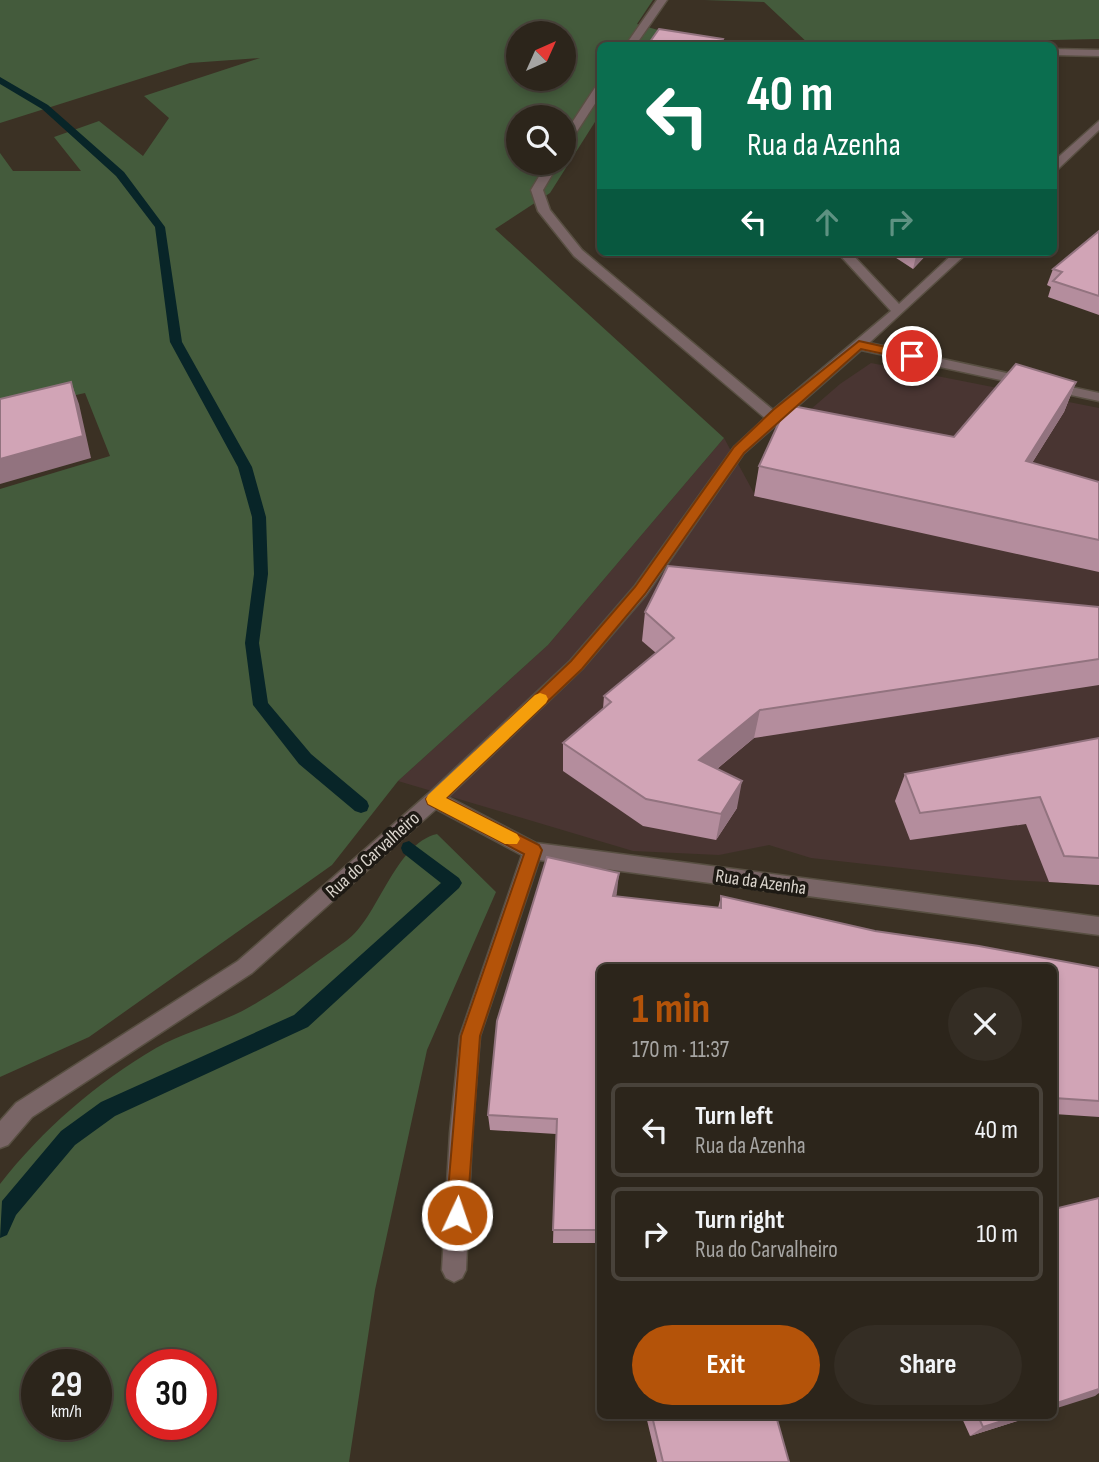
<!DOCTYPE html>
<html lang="en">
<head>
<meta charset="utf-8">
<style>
	:root { --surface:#2c251b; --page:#342d24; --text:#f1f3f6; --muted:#a6a5a3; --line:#48423a; --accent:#b45309 }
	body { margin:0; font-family:"Sofia Sans Condensed",sans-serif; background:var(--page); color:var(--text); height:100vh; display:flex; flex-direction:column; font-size:26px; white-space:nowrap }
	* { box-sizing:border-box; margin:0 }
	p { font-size:23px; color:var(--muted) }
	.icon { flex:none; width:38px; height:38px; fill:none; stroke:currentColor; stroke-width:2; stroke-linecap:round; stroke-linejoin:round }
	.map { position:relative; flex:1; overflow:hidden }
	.details { position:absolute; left:597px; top:964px; width:460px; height:455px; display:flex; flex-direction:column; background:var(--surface); border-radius:10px; box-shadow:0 4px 10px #0003,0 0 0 2px var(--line) }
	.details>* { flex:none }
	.guide { position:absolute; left:597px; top:42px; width:460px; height:214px; border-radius:10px; box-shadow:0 4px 10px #0003,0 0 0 2px var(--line); background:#0b6e4f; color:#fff; overflow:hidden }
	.needle { width:46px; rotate:45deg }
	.fabs { position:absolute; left:506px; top:21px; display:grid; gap:14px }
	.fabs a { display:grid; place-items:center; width:70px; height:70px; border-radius:50%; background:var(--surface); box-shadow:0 4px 10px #0003,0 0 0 2px var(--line); font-size:35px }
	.speed { position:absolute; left:21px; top:1349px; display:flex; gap:14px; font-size:35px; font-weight:700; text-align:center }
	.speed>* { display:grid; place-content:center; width:91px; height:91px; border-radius:50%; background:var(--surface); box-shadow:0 4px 10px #0003,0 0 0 2px var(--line); line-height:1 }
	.speed small { font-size:18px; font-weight:400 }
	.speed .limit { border:10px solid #d22; background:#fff; color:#111 }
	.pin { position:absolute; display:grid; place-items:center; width:60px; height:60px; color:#fff; margin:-30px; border:4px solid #fff; border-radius:50%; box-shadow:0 2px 7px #0007 }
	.me { position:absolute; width:77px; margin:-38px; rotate:3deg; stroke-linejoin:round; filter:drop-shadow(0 0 5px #0008) }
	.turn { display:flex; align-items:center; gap:24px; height:147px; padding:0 35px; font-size:32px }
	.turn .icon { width:91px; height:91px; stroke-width:2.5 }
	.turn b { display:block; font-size:49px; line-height:60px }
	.lanes { display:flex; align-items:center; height:66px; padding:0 35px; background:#0003; justify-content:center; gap:35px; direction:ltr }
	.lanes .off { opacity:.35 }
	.round { display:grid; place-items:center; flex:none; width:74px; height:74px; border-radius:37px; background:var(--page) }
	.headline { display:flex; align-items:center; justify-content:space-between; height:119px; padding:0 35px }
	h1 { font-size:42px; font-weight:700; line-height:52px; color:var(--accent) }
	.primary-button { display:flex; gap:14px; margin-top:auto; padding:14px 35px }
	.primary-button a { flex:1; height:80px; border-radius:42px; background:var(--accent); color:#fff; font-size:28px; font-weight:700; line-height:80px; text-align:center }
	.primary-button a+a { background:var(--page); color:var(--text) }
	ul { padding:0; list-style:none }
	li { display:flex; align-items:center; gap:21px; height:94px; margin:0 14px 10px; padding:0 21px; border:4px solid var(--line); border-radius:10px }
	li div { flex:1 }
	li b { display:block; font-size:26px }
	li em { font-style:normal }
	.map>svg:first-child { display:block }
	.industrial { fill:#493532 }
	.green { fill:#445b3c; fill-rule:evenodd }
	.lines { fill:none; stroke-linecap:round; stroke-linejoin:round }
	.stream { fill:#082528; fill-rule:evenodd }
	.minor-casing { stroke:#584f42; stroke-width:3 }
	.minor { fill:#796566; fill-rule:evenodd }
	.wall { fill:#b48d9d }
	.shaded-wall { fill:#92737f }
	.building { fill:#d1a4b6; stroke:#92737f; stroke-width:2 }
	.route { fill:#b45309; stroke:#753606; stroke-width:2 }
	.slow { fill:#f59e0b }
	.labels { text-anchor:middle; stroke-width:7; stroke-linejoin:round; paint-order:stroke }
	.street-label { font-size:19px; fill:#dbd5cd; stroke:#1e1a14 }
</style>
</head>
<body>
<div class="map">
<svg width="1099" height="1462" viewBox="0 0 1099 1462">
	<rect width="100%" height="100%" fill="#3b3124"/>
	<!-- industrial -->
	<path class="industrial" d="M871 363 1099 408V885L1010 880 811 858 769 845 719 855 633 851 398 781 548 645 724 438 755 495 781 435 840 384Z"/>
	<!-- green -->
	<path class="green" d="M0 0H653L637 24 658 30 647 45 600 46V114L550 193 495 229 724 438 548 645 398 781 332 865 89 1037 0 1077V489L110 456 85 393 0 412V153L13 171H81L54 137 99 121 143 156 169 118 144 96 260 58 190 63 0 123ZM518 33H564V79H518ZM518 117H564V163H518Z
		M704 0H1099V39L810 45 764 2Z
		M437 834 496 892 427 1050 375 1290 349 1462H0V1184C42 1130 96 1083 156 1048 188 1030 227 1022 258 1002 289 984 317 961 346 941 378 919 394 844 437 834ZM37 1365H96V1424H37ZM142 1365H201V1424H142Z"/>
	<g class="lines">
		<!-- stream -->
		<path class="stream" d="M0 77 48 105 124 172 165 227 182 342 252 467 266 517 268 574 259 643 268 703 311 754 367 801 369 806 367 811 361 813 355 811 299 764 253 705 245 643 254 574 252 517 238 467 170 342 155 227 116 176 42 109 0 84Z
			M409 841 459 878 462 883 459 888 308 1027 115 1116 75 1145 16 1215 7 1235 0 1238 2 1201 61 1131 101 1102 294 1015 441 883 403 853 401 848 403 843Z"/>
		<!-- minor casing -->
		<g class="minor-casing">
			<path id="minor" d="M657 0H667L635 46H625Z
				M1054 49 1099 50V56L1054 55Z
				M600 85V96L568 145 564 146V135L596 86Z
				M1099 121V130L1058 169 1054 170V161Z
				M547 163H559L543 190 550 210 582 250 773 410 891 311 837 252H850L899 304 955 252H968L869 343 1099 393V401L861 350 744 453 646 595 582 669 448 797 536 843 1099 917V935L539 860 480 1036 472 1133 466 1270 462 1278 454 1282 446 1278 442 1270 450 1133 460 1036 522 855 436 809 252 973 32 1117 8 1145 0 1148V1121L16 1103 238 961 428 794 570 661 634 587 734 447 765 418 574 256 538 211 531 190Z"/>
		</g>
		<!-- minor -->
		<use href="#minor" class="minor"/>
	</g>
	<!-- wall -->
	<path class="wall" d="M1099 231V315L1048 297 1051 287 1047 285 1053 269Z
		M887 252H929L913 269Z
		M1076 382 1064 412 1032 463 1099 482V572L754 496 759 466 954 437Z
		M1099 607V685L754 738 717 769 737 808 716 840 643 826 563 771V743L603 709 604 696 656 653 642 641 645 612Z
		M1099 738V885L1049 882 1026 824 910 840 895 801 905 774Z
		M617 892 616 896 718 908 721 896 875 931 1099 968V1117L1054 1114V968H600V1243H553L556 1134 490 1130 488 1115Z
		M600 1321V1343L598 1333Z
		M646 1416H776L789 1462H657Z
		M961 1416H1033L970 1436Z"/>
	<!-- shaded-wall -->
	<path class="shaded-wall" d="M917 252H929L913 269Z
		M71 382 79 404 91 458 0 484V459Z
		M1076 382 1064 412 1015 490 1026 461Z
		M760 710 754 738 695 787 699 760Z
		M742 781 737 808 716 840 721 814Z
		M619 873 617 892 611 914 613 896Z
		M1099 1389V1393L1095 1396 1054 1409V1404Z
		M1018 1416H1033L970 1436 983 1427Z"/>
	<!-- building -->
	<path class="building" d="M659 29 723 39 719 46H647Z
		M1099 231V296L1053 281 1062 272 1053 269Z
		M1016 364 1076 382 1026 461 1099 482V540L759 466 787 405 954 437Z
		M71 382 83 436 0 459V399Z
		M668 566 1099 607V659L760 710 699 760 742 781 721 814 646 799 563 743 611 702 604 696 674 638 645 612Z
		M1099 738V858L1064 856 1040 797 920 813 905 774Z
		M547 857 619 873 613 896 721 908V896L875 931 979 946 1099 968V1101L1054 1098V968H600V1230H553L557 1119 488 1115 497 1021Z
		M1099 1198V1389L1054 1404V1209Z
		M652 1416H776L789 1462H663Z
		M978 1416H1018L983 1427Z"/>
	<!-- route -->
	<path class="route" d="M859 341 917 354 919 356 912 360 861 349 744 453 645 594 582 669 446 798 539 845 542 850 480 1036 467 1215 464 1222 457 1225 449 1222 446 1215 461 1036 524 854 428 804 426 799 571 661 635 587 734 447 773 410Z"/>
	<!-- slow -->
	<path class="slow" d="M540 693 546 695 548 699 546 703 446 798 517 834 520 839 517 844H505L428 804 426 799 428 795 535 695Z"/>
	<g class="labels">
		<!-- street labels -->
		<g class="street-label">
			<text transform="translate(372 854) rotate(-42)" y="7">Rua do Carvalheiro</text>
			<text transform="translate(761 881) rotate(8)" y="7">Rua da Azenha</text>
		</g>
	</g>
</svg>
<div class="fabs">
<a><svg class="needle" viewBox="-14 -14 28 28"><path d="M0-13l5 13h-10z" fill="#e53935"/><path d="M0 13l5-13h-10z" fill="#a6a5a3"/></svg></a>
<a><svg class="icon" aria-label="search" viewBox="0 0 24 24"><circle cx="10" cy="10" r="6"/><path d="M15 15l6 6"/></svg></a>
</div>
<div class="speed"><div>29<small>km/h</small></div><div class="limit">30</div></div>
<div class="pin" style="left:912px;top:356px;background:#d93025"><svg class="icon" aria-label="arrive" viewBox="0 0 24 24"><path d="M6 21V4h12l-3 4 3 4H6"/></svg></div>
<svg class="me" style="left:457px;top:1215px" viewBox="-20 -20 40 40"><circle r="17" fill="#b45309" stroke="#fff" stroke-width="3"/><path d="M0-11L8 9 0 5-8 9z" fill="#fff"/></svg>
<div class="guide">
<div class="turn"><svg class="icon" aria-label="left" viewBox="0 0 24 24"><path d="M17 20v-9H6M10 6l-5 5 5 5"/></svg><div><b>40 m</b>Rua da Azenha</div></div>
<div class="lanes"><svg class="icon" aria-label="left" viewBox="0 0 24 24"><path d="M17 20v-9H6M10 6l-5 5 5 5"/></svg><svg class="icon off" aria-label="ahead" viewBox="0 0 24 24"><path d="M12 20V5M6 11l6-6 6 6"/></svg><svg class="icon off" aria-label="right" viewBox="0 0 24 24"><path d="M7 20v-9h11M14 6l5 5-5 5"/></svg></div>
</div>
<section class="details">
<div class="headline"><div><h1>1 min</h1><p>170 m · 11:37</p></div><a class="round"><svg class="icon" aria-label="close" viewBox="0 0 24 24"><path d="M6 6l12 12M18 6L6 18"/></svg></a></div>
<ul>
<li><svg class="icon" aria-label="left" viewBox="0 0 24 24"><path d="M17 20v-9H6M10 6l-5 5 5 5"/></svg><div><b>Turn left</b><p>Rua da Azenha</p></div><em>40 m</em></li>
<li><svg class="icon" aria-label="right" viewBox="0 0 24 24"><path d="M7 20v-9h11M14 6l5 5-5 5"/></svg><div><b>Turn right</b><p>Rua do Carvalheiro</p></div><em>10 m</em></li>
</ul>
<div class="primary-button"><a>Exit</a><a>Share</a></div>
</section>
</div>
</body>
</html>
